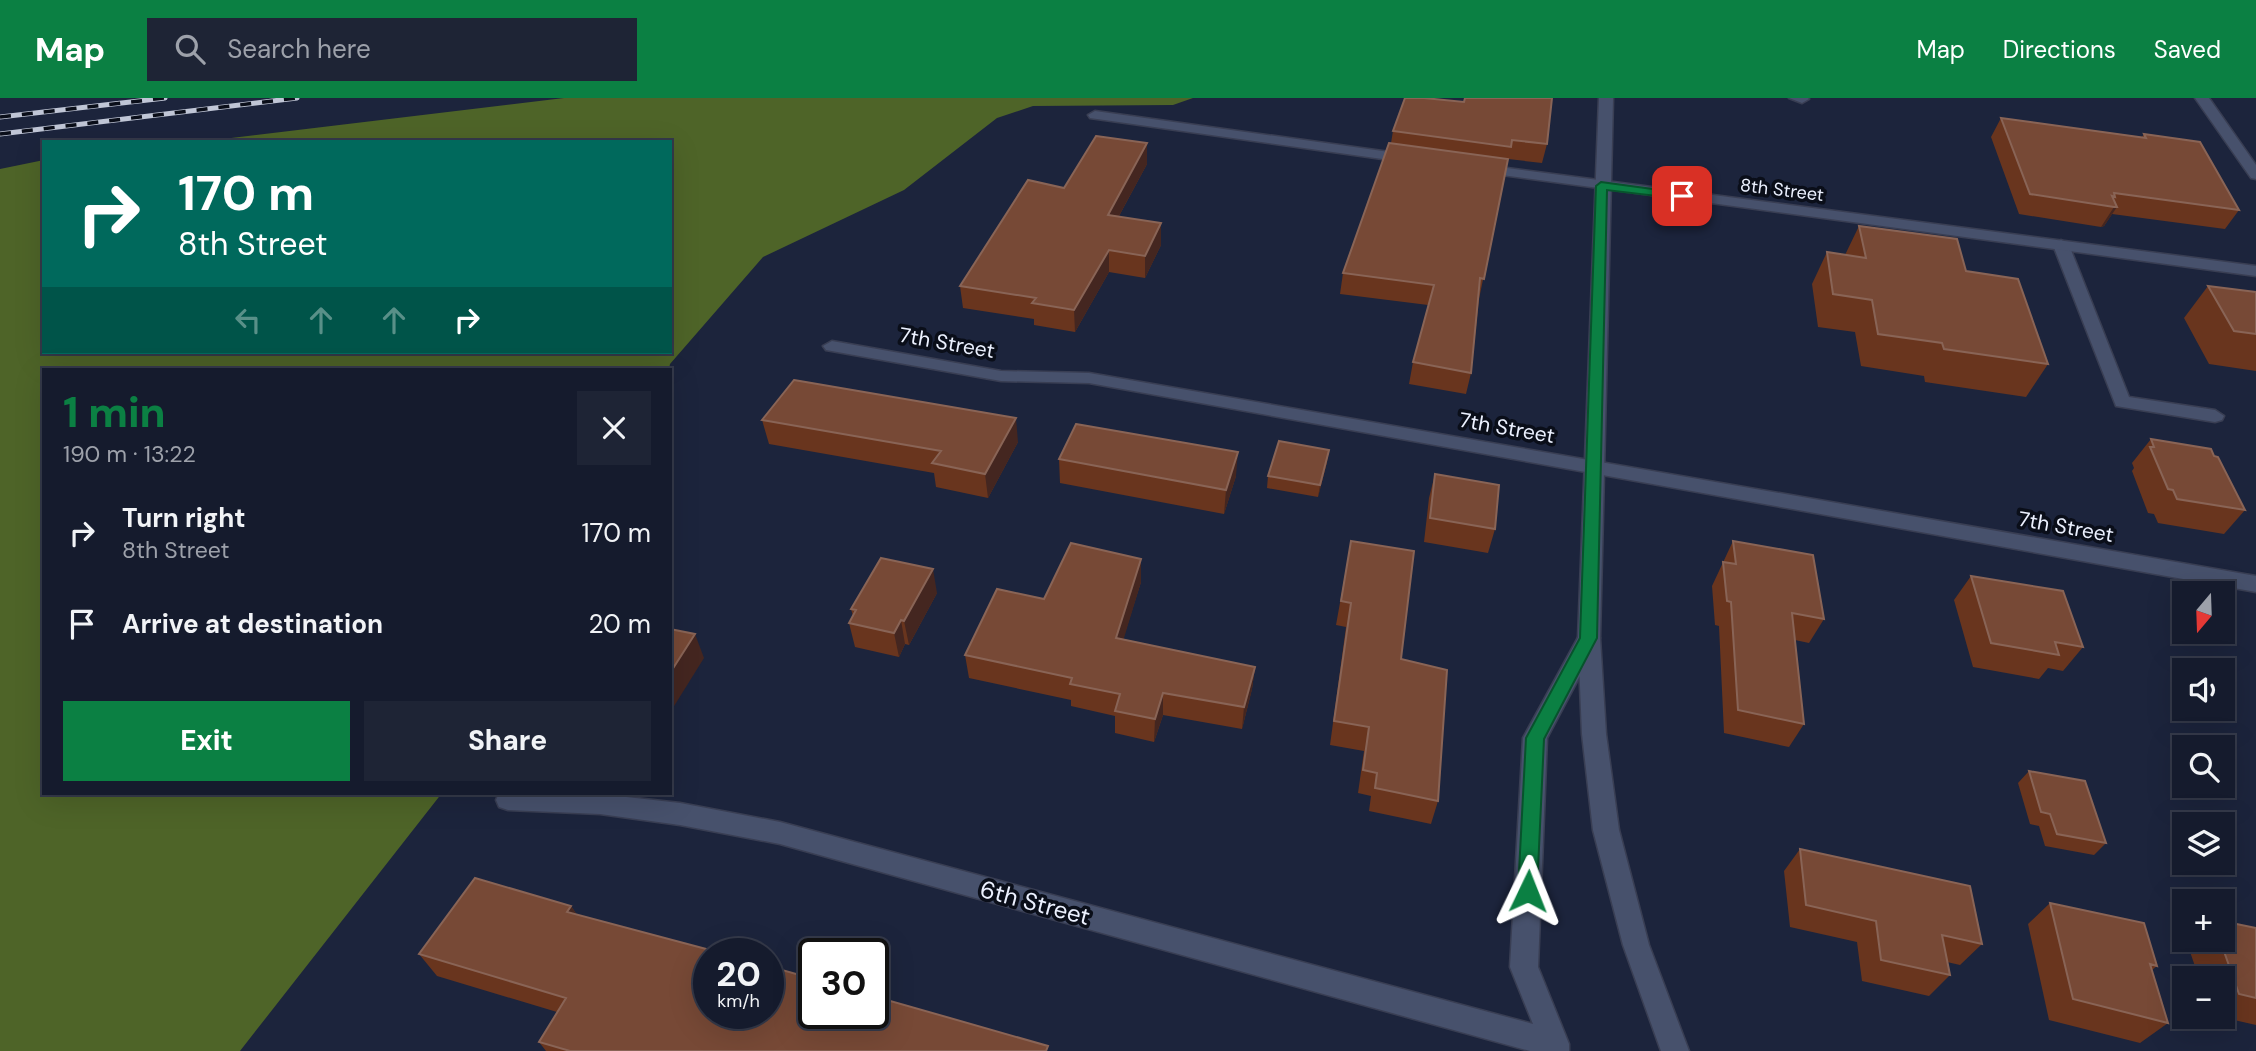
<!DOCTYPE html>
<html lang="en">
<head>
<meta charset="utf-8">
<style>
	:root { --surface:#151b2d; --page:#1e2435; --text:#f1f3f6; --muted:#9da1aa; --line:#343949; --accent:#0b8043 }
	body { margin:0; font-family:"DM Sans",sans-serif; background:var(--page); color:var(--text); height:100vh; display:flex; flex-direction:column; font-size:26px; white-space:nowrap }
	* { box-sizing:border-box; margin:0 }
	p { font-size:23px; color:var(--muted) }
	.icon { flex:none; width:38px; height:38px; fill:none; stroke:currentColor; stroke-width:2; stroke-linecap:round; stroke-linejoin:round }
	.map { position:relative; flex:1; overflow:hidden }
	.details { position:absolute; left:42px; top:270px; width:630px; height:427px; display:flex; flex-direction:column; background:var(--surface); border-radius:0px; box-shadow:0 7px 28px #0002,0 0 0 2px var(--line) }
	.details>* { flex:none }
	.banner { position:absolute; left:42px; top:42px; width:630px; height:214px; border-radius:0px; box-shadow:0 7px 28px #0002,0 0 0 2px var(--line); background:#00695c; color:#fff; overflow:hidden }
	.needle { width:46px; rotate:199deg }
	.controls { position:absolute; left:2172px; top:483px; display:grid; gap:14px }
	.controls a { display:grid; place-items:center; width:63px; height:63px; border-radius:0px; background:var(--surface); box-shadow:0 7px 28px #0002,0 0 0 2px var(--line); font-size:35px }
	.speed { position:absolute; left:693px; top:840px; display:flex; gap:14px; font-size:35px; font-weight:700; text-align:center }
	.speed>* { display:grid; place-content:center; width:91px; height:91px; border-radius:50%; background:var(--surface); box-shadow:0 7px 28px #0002,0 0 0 2px var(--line); line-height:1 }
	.speed small { font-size:18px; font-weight:400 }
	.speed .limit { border:4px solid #111; border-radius:10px; background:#fff; color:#111 }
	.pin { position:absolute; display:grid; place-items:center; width:60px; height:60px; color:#fff; margin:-30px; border-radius:14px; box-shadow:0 4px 10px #0006 }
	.me { position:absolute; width:77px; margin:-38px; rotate:2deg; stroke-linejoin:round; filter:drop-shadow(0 0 5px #0008) }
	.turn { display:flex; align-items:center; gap:24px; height:147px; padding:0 21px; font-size:32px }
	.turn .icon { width:91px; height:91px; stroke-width:2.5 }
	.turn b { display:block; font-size:49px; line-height:60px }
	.lanes { display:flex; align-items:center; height:66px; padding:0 21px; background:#0003; justify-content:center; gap:35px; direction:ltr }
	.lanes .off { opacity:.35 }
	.round { display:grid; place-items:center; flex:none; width:74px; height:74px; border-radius:0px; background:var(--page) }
	.headline { display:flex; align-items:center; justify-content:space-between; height:119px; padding:0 21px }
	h1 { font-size:42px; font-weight:800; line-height:52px; color:var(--accent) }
	.cta { display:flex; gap:14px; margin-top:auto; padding:14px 21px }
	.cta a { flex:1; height:80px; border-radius:0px; background:var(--accent); color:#fff; font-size:28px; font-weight:800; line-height:80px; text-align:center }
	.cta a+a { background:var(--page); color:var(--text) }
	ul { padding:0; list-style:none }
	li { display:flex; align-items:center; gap:21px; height:91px; padding:0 21px }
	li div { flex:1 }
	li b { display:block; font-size:26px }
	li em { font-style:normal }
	header { display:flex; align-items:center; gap:42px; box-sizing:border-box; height:98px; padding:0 35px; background:var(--accent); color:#fff }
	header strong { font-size:33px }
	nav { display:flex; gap:38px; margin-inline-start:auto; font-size:24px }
	.search { width:490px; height:63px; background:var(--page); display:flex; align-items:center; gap:18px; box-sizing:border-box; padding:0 24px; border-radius:0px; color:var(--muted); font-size:26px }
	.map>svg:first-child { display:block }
	.forest { fill:#4e6428 }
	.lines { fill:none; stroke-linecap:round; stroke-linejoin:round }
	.lane-casing { stroke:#393e53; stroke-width:3 }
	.street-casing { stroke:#393e53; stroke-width:3 }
	.secondary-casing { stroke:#393e53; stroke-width:3 }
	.lane { fill:#47516c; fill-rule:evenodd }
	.street { fill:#47516c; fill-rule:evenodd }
	.secondary { fill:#47516c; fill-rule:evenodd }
	.rail-casing { stroke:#c0c6d6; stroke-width:5 }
	.rail { stroke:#0a0e19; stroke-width:3.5; stroke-dasharray:11; stroke-linecap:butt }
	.wall { fill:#69351e }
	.shaded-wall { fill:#442620 }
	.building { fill:#774936; stroke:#896456; stroke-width:2 }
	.route { fill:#0b8043; stroke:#07532c; stroke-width:2 }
	.labels { text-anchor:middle; stroke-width:7; stroke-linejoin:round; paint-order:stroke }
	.far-street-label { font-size:18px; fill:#ecf1ff; stroke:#0a0e19 }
	.street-label { font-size:21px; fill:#ecf1ff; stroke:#0a0e19 }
	.near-street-label { font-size:24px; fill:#ecf1ff; stroke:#0a0e19 }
</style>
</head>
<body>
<header>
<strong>Map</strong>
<div class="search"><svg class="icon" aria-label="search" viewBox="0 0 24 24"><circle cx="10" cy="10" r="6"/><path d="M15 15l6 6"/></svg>Search here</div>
<nav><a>Map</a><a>Directions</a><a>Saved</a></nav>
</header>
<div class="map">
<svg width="2256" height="953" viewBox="0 0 2256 953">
	<rect width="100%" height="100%" fill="#1c243c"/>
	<!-- forest -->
	<path class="forest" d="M564 0H1193L1173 7 1033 8 997 20 904 92 763 159 670 266 669 271H44V695H442L240 953H0V71L44 62V254H670V44H198Z"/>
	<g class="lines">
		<!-- lane casing -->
		<g class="lane-casing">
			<path id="lane" d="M1789 0H1808L1809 1 1802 5Z
				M2061 142 2069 147 2129 299 2215 312 2224 318 2222 322 2215 324 2116 308 2053 147Z"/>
		</g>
		<!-- street casing -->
		<g class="street-casing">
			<path id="street" d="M2195 0H2209L2256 67V81L2251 80Z
				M1095 13 1411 57 1418 61 1411 65 1090 20 1088 17Z
				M1477 66 2256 168V178L1472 73 1470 70Z
				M832 243 1001 273 1089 275 2256 478V494L1089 285 1001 283 826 252 823 248Z
				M1589 532 1597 534 1600 540 1547 640 1538 869 1569 946V953H1530L780 746 680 727 600 716 508 712 499 709 496 702 499 695 600 696 680 705 780 724 1533 926 1510 869 1523 640 1581 534Z"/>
		</g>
		<!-- secondary casing -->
		<g class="secondary-casing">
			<path id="secondary" d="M1599 0H1613L1600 540 1606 636 1619 732 1649 847 1689 953H1661L1623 847 1593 732 1582 636 1578 540Z"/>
		</g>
		<!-- lane -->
		<use href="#lane" class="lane"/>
		<!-- street -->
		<use href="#street" class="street"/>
		<!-- secondary -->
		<use href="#secondary" class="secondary"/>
		<!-- rail casing -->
		<g class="rail-casing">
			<path id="rail" d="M0 19 165 0
				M0 36 297 0"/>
		</g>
		<!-- rail -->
		<use href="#rail" class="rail"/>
	</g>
	<!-- wall -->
	<path class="wall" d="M1405 0 1547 46 1542 65 1508 61 1479 201 1471 275 1466 296 1409 286 1413 264 1428 207 1340 196 1343 175 1391 45 1393 33Z
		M2001 20 2142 39 2144 36 2239 112 2225 131 2112 116 2104 128 2101 129 2019 116 1991 39Z
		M1147 45V66L1119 118 1161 147 1145 180 1109 174 1075 234 1034 227V221L963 210 960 188 1064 90Z
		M1859 128 1966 173 2048 266 2026 299 1925 284 1924 278 1861 268 1855 234 1818 229 1812 186 1827 154 1845 157Z
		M2208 188 2256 194V273L2209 266 2184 220Z
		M762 322 1018 344 988 400 936 389 934 375 769 346Z
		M2151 341 2245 412 2224 436 2158 425 2154 416 2148 415 2132 373 2134 370 2132 365Z
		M1059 361 1236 378 1224 416 1060 385Z
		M1327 364 1318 399 1267 390 1268 378Z
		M1435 376 1495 431 1488 455 1424 444 1429 400Z
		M1351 443 1401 561 1438 703 1431 726 1369 713 1371 698 1358 695 1364 653 1330 647 1346 529 1336 527Z
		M1733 443 1824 521 1809 545 1795 542 1804 626 1789 649 1724 635 1719 528 1715 527 1712 488Z
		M1141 461V484L1123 541 1255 569 1252 591 1242 631 1163 617 1154 644 1115 635V618L1071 608V602L969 580 965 557 1044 501Z
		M1971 478 2083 549 2063 573 2048 570 2039 581 1973 569 1954 502Z
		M937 495 909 547 905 546 899 559 855 549 849 525 853 518 851 511Z
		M2029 673 2106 745 2094 757 2045 748 2039 728 2030 726 2018 685Z
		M1800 751 1982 846 1960 867 1947 864 1950 877 1929 898 1862 883 1857 844 1790 829 1784 773Z
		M2050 805 2157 868 2152 872 2168 925 2140 945 2049 922 2028 826Z
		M571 808 577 817 1046 953H546L539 944 557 914 437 878 419 856Z
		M2256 830V927L2221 919H2222V880H2199L2186 842H2222Z"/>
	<!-- shaded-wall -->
	<path class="shaded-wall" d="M1147 45V66L1108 138V117Z
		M2114 109H2117L2104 128 2101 129Z
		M1161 125V147L1145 180V158Z
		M1109 152V174L1075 234 1074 212Z
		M1016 320 1018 344 988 400 985 376Z
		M1329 352 1327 364 1318 399 1320 387Z
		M1238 354 1236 378 1224 416 1226 392Z
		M1141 461V484L1117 563 1116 540Z
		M933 471 937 495 909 547 904 523Z
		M901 522 905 546 899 559 894 535Z
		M695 536 704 560 671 613 670 575Z
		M1255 569 1252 591 1242 631 1244 609Z
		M1163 595V617L1154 644 1155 621Z
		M571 808 585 829 567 814Z"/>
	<!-- building -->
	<path class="building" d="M1405 0H1424L1464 4 1465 0H1552L1547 46 1512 42 1511 49 1393 33Z
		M2001 20 2146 40 2144 36 2200 44 2239 112 2114 95 2115 99 2112 98 2117 109H2114L2030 96Z
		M1096 38 1147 45 1108 117 1161 125 1145 158 1109 152 1074 212 1032 205 1036 200 960 188 1028 82 1064 90Z
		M1389 45 1508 61 1484 181 1480 180 1471 275 1413 264 1434 187 1343 175Z
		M1859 128 1957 141 1966 173 2018 181 2048 266 1944 251 1942 245 1878 236 1872 202 1833 196 1827 154 1866 160Z
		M2208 188 2256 194V236L2234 233Z
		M794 282 1016 320 985 376 932 365 941 353 762 322Z
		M1076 326 1238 354 1226 392 1059 361Z
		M2151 341 2211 351 2214 358 2218 359 2245 412 2177 401 2173 392 2168 391 2150 349H2154Z
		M1279 343 1329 352 1320 387 1268 378Z
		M1435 376 1499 387 1495 431 1430 420Z
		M1351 443 1414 453 1401 561 1447 572 1438 703 1375 690 1377 675 1363 672 1369 629 1334 623 1351 505 1341 503Z
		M1733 443 1813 457 1824 521 1792 515 1804 626 1738 612 1731 504 1727 503 1723 464 1736 466Z
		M1071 445 1141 461 1116 540 1255 569 1244 609 1163 595 1155 621 1115 613 1120 596 1070 586 1072 580 965 557 997 491 1044 501Z
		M881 460 933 471 904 523 901 522 894 535 849 525 856 512 851 511Z
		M1971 478 2063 493 2083 549 2055 544 2059 557 1991 545Z
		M670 531 695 536 670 575Z
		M2029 673 2085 683 2106 745 2057 736 2050 716 2041 714Z
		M1800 751 1970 788 1982 846 1942 837 1950 877 1881 862 1876 823 1806 807Z
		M475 780 571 808 567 814 725 856H709V915H768V868L814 881V915H873V898L1048 948 1046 953H570L539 944 566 900 419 856Z
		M2050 805 2144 825 2157 868 2150 866 2168 925 2073 901Z
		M2222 823 2256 830V900L2239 896 2220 842H2222Z"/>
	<!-- route -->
	<path class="route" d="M1601 84 1682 95 1688 98 1682 101 1607 92 1597 540 1544 641 1537 793 1535 799 1528 802 1521 799 1518 793 1526 640 1580 540 1596 88Z"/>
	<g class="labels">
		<!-- far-street labels -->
		<g class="far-street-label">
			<text transform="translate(1782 92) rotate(7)" y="6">8th Street</text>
		</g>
		<!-- street labels -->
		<g class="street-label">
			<text transform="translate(947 245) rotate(10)" y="7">7th Street</text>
			<text transform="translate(1507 330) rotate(10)" y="7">7th Street</text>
			<text transform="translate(2066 429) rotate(10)" y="7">7th Street</text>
		</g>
		<!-- near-street labels -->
		<g class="near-street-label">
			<text transform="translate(1035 805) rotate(15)" y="8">6th Street</text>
		</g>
	</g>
</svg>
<div class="controls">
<a><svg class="needle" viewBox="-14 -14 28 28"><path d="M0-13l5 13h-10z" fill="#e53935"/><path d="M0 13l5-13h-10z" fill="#9da1aa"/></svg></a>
<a><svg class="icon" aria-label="sound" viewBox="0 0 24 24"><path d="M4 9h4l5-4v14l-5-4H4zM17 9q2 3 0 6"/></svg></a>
<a><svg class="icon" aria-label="search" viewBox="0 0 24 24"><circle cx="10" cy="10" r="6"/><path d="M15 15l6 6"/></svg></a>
<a><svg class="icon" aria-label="layers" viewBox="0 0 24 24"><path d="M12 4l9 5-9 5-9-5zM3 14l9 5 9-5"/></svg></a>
<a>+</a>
<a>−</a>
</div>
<div class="speed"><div>20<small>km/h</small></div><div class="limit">30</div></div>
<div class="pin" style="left:1682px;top:98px;background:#d93025"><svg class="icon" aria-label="arrive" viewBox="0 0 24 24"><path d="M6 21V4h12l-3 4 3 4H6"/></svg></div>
<svg class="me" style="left:1528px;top:793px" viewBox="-20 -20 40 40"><path d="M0-17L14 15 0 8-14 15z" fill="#0b8043" stroke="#fff" stroke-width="4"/></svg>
<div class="banner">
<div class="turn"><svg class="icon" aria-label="right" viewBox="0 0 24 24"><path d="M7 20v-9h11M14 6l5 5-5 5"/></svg><div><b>170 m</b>8th Street</div></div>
<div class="lanes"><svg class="icon off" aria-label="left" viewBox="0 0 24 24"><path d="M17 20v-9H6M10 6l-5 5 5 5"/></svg><svg class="icon off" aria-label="ahead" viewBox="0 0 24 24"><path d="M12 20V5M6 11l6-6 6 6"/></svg><svg class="icon off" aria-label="ahead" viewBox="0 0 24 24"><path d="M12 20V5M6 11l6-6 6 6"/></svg><svg class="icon" aria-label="right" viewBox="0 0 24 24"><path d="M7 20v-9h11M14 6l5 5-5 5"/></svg></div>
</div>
<section class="details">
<div class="headline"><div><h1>1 min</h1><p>190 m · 13:22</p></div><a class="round"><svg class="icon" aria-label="close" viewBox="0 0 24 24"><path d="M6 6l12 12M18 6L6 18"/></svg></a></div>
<ul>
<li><svg class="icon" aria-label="right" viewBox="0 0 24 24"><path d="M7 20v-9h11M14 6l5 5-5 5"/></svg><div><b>Turn right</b><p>8th Street</p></div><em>170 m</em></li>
<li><svg class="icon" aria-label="arrive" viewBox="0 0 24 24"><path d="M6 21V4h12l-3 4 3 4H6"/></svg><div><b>Arrive at destination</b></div><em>20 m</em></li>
</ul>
<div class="cta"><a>Exit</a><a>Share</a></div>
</section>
</div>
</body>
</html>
